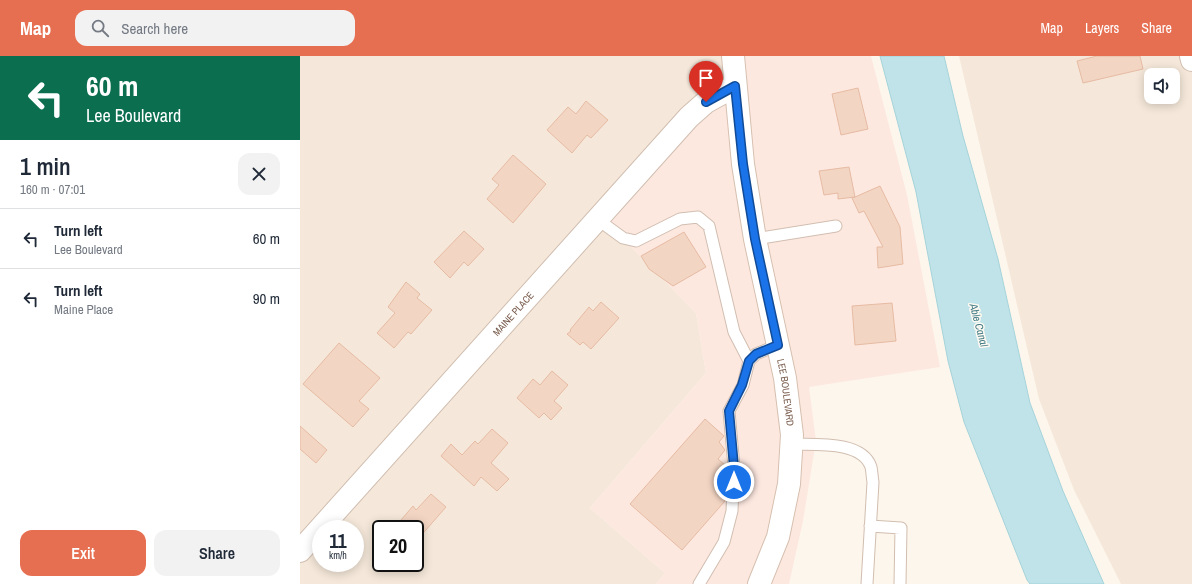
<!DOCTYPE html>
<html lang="en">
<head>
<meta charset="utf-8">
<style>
	:root { --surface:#fff; --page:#f2f2f3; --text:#1f2937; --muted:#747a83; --line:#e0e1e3; --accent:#e76f51 }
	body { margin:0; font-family:"Archivo Narrow",sans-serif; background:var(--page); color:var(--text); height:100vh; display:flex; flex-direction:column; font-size:15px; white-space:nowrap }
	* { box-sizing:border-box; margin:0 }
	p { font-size:13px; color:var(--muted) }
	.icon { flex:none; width:22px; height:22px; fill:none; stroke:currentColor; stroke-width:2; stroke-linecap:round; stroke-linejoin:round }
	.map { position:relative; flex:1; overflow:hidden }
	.details { display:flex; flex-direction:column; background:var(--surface); width:300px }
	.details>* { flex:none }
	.hud { background:#0b6e4f; color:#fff; overflow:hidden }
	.tools { position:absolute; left:844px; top:12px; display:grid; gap:8px }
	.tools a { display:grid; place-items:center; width:36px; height:36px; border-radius:8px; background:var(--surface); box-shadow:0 2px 10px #0003; font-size:20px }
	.speed { position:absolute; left:12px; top:464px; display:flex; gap:8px; font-size:20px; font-weight:700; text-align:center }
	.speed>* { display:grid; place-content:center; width:52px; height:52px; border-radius:50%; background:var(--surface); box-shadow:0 2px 10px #0003; line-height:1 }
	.speed small { font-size:10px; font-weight:400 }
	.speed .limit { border:2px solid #111; border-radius:6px; background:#fff; color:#111 }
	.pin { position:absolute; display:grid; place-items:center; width:34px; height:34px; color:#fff; margin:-41px -17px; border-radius:50% 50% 50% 0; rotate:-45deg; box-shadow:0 0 4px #0007 }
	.pin .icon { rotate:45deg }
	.me { position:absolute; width:44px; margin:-22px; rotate:0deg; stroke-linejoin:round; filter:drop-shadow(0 0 3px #0008) }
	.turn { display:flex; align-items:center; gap:14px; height:84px; padding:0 20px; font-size:18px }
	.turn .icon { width:52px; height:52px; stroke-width:2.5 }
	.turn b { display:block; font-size:28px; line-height:34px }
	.round { display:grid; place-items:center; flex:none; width:42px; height:42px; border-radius:12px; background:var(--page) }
	.overview { display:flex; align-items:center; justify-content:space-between; height:68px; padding:0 20px }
	h1 { font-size:24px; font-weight:600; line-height:30px }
	.button { display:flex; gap:8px; margin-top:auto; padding:8px 20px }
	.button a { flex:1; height:46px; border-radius:12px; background:var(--accent); color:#fff; font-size:16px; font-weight:600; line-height:46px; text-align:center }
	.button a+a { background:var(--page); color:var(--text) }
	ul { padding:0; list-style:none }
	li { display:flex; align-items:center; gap:12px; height:60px; padding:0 20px; border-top:1px solid var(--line) }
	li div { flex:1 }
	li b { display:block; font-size:15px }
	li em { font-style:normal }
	header { display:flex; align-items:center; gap:24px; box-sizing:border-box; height:56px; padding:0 20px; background:var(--accent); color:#fff }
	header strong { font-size:19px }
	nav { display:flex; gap:22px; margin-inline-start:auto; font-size:14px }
	.search { width:280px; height:36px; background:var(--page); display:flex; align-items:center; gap:10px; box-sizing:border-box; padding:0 14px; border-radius:12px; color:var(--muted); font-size:15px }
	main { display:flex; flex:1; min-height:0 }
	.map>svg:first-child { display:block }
	.residential { fill:#f5e8da; fill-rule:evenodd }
	.commercial { fill:#fde8e0 }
	.water { fill:#bfe3e8; stroke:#a5d3da }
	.building { fill:#f3d5c3; stroke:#e6bba3 }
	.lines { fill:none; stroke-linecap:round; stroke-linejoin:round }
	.lane-casing { stroke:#d1beb0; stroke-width:13 }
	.street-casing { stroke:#d1beb0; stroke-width:24 }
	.secondary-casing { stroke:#d6c0b0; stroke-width:24 }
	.lane { stroke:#fff; stroke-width:11 }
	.street { stroke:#fff; stroke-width:22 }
	.secondary { stroke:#fff; stroke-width:22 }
	.route-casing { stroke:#114b97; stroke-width:10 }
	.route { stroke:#1a73e8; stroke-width:7 }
	.labels { text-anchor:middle; stroke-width:3; stroke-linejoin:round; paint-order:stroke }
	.street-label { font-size:10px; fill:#7a5c4d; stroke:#fffaf3 }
	.water-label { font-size:11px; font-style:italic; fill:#437c86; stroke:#fffaf3 }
</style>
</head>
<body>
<header>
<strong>Map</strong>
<div class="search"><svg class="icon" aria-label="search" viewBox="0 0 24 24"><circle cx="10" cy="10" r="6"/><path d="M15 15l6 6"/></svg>Search here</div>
<nav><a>Map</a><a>Layers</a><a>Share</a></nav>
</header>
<main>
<section class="details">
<div class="hud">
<div class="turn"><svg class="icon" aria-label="left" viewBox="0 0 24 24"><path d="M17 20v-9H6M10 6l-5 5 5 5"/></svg><div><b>60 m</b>Lee Boulevard</div></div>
</div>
<div class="overview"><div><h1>1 min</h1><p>160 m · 07:01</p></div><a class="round"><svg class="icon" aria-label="close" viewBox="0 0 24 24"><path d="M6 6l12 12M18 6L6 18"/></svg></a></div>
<ul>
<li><svg class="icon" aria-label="left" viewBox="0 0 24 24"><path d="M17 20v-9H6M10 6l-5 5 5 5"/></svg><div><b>Turn left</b><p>Lee Boulevard</p></div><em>60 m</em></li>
<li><svg class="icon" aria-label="left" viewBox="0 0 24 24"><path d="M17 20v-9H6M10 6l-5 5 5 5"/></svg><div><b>Turn left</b><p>Maine Place</p></div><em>90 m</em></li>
</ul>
<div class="button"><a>Exit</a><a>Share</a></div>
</section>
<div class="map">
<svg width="892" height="528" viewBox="0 0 892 528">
	<rect width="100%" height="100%" fill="#fdf6ec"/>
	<!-- residential -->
	<path class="residential" d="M0 0H422L424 29 309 168 396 257 406 317 290 452 365 517 356 528H0ZM21 473H55V507H21ZM81 473H115V507H81Z
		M659 0H892V528H821L774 434 739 343ZM851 19H873V41H851Z"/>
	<!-- commercial -->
	<path class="commercial" d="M443 0H571L607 139 640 311 509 331 516 385 503 465 489 528H470L502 377 500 350 495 319 465 182 453 106Z
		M424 29 433 110 475 325 482 380 479 428 468 480 447 528H356L365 517 290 452 406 317 396 257 308 168Z"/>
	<!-- water -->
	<path class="water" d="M580 0H644L663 80 698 203 730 347 763 435 804 528H730L727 524 664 366 648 305 616 136Z"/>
	<!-- building -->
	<path class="building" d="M797 0H840L843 13 783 27 777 5Z
		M558 32 568 73 541 79 532 38Z
		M286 45 308 64 291 82 287 79 272 97 247 74 268 51 276 58Z
		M213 99 246 128 213 167 187 143 199 129 192 123Z
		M549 111 555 141 580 130 600 171 603 208 578 212 577 191H583L564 155 559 157 552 142 555 141 538 143V137L524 139 519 115Z
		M164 175 184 193 168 210 164 206 150 222 134 206Z
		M384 176 406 211 373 230 349 213 341 200Z
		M106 226 120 238 117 242 132 254 111 278 108 276 94 292 77 277 95 257 88 251Z
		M301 246 319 262 291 293 283 286 280 289 267 278 271 275 270 274 289 251 293 255Z
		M592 247 596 285 555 289 552 250Z
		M39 287 80 322 59 345 69 353 53 371 3 328Z
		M252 315 268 329 254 345 262 352 251 364 244 357 239 362 217 342 233 323 240 329Z
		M405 363 424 380 419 386 425 394 418 403 426 410 419 418 426 424 421 432 426 437 425 445 382 494 330 448Z
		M0 370 27 394 16 407 0 393Z
		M192 373 208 387 191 407 209 423 197 435 181 421 174 430 141 400 151 388 162 399 175 385 178 388Z
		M131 438 146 451 118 483 115 480V473H107L101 464 113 450 116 454Z"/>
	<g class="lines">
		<!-- lane casing -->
		<g class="lane-casing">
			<path id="lane" d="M297 163 323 182 336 185 380 163 398 161 409 170 434 276 449 305
				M455 183 536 170
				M492 388C514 389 562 384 571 411 572 415 572 421 573 426L567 528
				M570 470 601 472 600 528
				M399 528 424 486 432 455 434 411 429 355 443 329 449 305 456 298 478 289"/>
		</g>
		<!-- street casing -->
		<g class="street-casing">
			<g id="street">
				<path d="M891 0 892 4"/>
				<path id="s1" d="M0 495 389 61 406 46 435 30"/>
			</g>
		</g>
		<!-- secondary casing -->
		<g class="secondary-casing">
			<g id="secondary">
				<path id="s2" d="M433 0 443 108 455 183 485 322 492 379 489 428 478 481 459 528"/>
			</g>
		</g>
		<!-- lane -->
		<use href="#lane" class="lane"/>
		<!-- street -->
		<use href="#street" class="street"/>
		<!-- secondary -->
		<use href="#secondary" class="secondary"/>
	</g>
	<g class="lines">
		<!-- route casing -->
		<g class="route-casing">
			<path id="route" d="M406 46 435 30 443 108 455 183 478 289 456 298 449 305 442 329 429 355 434 411V426"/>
		</g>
		<!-- route -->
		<use href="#route" class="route"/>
	</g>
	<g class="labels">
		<!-- street labels -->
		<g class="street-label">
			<text dy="4" stroke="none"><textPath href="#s1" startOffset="319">MAINE PLACE</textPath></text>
			<text dy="4" stroke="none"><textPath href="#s2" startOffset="341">LEE BOULEVARD</textPath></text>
		</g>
		<!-- water labels -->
		<g class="water-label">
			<text transform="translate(679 269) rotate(75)" y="4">Able Canal</text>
		</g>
	</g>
</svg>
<div class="tools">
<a><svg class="icon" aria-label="sound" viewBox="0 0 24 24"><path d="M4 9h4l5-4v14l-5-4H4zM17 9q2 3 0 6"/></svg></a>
</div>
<div class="speed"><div>11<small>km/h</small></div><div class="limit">20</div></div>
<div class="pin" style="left:406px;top:46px;background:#d93025"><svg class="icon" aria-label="arrive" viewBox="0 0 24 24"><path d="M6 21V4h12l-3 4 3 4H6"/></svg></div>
<svg class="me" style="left:434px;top:426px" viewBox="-20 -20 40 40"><circle r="17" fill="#1a73e8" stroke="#fff" stroke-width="3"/><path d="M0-11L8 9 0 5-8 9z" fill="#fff"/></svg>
</div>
</main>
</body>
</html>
